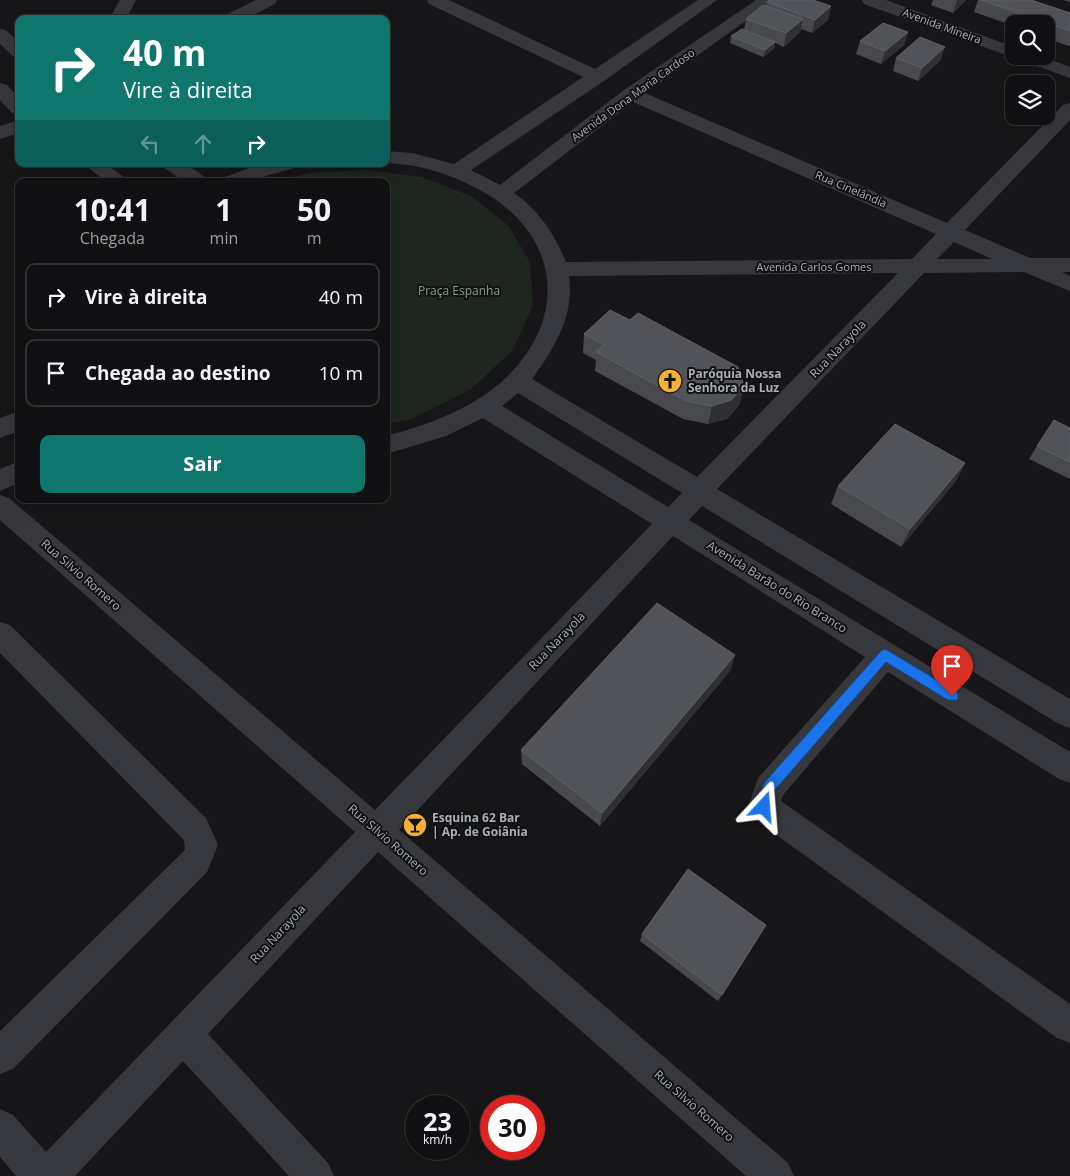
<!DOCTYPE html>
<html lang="pt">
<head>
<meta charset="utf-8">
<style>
	:root { --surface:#101012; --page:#19191b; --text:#f1f3f6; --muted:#9c9d9f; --line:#303032; --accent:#0f766e }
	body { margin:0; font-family:"Open Sans",sans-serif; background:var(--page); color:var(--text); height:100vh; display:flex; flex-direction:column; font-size:19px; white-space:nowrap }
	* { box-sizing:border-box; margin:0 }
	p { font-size:16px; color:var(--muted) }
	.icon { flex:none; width:28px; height:28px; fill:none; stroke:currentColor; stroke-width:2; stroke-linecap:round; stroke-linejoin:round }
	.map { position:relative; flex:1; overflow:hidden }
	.sheet { position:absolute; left:15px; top:178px; width:375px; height:325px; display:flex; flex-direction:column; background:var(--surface); border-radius:10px; box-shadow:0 5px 20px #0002,0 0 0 1px var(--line) }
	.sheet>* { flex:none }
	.guide { position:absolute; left:15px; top:15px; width:375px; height:152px; border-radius:10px; box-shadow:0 5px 20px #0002,0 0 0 1px var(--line); background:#0f766e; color:#fff; overflow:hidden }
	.controls { position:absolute; left:1005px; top:15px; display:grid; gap:10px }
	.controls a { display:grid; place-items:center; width:50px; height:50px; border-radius:10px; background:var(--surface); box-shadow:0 5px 20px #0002,0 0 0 1px var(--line); font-size:25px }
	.speed { position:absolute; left:405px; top:1095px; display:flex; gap:10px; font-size:25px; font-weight:700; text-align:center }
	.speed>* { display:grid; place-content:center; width:65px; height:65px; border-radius:50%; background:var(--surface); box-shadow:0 5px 20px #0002,0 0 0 1px var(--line); line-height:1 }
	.speed small { font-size:12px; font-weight:400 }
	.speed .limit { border:8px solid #d22; background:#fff; color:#111 }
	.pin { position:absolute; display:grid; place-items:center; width:42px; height:42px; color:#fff; margin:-51px -21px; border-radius:50% 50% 50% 0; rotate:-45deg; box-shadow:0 0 5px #0007 }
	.pin .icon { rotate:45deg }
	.me { position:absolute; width:55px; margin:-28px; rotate:19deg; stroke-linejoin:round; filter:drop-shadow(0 0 4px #0008) }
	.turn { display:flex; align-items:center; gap:18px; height:105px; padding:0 25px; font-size:22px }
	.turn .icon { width:65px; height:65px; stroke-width:2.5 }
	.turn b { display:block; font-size:35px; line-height:42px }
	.lanes { display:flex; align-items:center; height:48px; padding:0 25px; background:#0003; justify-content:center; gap:25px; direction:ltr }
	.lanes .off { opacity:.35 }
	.eta { display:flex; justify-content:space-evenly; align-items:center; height:85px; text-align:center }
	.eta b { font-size:30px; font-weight:700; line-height:35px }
	.primary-button { display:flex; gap:10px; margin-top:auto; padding:10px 25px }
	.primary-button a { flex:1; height:58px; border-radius:10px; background:var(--accent); color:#fff; font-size:20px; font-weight:700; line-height:58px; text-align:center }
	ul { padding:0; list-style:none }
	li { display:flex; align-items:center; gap:15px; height:68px; margin:0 10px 8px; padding:0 15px; border:2px solid var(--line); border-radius:10px }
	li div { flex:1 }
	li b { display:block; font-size:19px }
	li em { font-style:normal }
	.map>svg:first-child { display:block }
	.green { fill:#1e261f }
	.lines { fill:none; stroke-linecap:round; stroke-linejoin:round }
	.minor { fill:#37383d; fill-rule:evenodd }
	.wall { fill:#47494d }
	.shaded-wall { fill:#2f3033 }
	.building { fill:#525359; stroke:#5f6168 }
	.route { fill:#1a73e8; stroke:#114b97 }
	.labels { text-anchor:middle; stroke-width:4; stroke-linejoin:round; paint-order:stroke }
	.far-street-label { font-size:11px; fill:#a8adb8; stroke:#111113 }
	.park-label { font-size:12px; fill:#7fa381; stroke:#111113 }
	.street-label { font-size:12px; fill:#a8adb8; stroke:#111113 }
	.poi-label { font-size:12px; font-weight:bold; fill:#a8adb8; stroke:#111113; text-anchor:start }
</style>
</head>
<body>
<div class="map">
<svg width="1070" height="1176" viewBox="0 0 1070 1176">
	<rect width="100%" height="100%" fill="#161618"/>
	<!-- green -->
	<path class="green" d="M367 170 422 177 471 196 508 225 530 262 533 305 513 350 470 390 409 420 386 424V181H279L309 173Z"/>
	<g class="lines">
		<!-- minor -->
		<path class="minor" d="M120 0H136L126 19H109Z
			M256 0H277L275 4 246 19H224L226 15Z
			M427 0H449L595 69 698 0H717L604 81 471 170 500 185 624 90 756 0H775L645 93 947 223 1063 105 1070 103V120L965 230 1030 258H1070V272H1062L1070 276V291L1024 272 924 273 717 489 1070 699V728L1059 724 702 506 689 520 1070 752V783L1059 779 888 672 783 795 781 801 1070 1004V1043L1057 1038 753 818 748 807 758 778 865 657 673 536 399 830 788 1163 794 1176H746L378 852 208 1034 328 1163 334 1176H289L183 1061 75 1176H16L0 1157V1109L13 1115 46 1152 355 832 0 520V495L9 498 375 810 652 524 483 418 446 436 386 454V436C429 425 476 407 508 376 568 316 559 238 487 194 456 176 422 164 386 163V151L412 153 454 164 583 77 429 4ZM633 102 936 234 912 259 566 262C555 235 539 210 514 193ZM954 242 992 259H937ZM898 273 697 477 532 379C554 349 575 315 569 276ZM518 393 682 493 668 507 502 406Z
			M862 0H886L1014 47V56H1041L1070 67V78L864 4Z
			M0 29 6 30 19 42V57L13 56 0 44Z
			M0 83 7 85 19 98V115L12 113 0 100Z
			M19 120V133L0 139V126Z
			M83 164H106L129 181H106Z
			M159 164C176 163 196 165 207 181H183Z
			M260 164H297L294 168C268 175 250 183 222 181L225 177Z
			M19 411V431L0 438V418Z
			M19 461V483L0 491V469Z
			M0 622 10 625 206 818 218 845 207 872 13 1069 0 1074V1031L185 850 184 840 0 653Z"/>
	</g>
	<!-- wall -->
	<path class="wall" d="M933 0H966L953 13 931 5Z
		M978 0H1031L1070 13V45L1069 46 1046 38V24H1014V26L974 12Z
		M1063 0H1070V2Z
		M767 2 831 6 828 20 812 33 801 29 800 32 784 47 775 43 774 49 763 57 730 43 731 36 744 30 746 19 766 6Z
		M908 32 904 45 881 64 856 54 860 41Z
		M896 58 941 60 918 81 893 71Z
		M584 334 744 386 739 405 727 419 708 424 683 419 595 371 596 360 583 353Z
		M1070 428V479L1029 459 1037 446Z
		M965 463 956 481 901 547 831 504 838 486Z
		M735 655 730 671 600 826 522 764 521 750Z
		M766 925 718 1001 640 941 642 934Z"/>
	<!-- shaded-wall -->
	<path class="shaded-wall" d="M957 0H966L953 13Z
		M831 6 828 20 812 33 815 20Z
		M803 19 800 32 784 47 786 33Z
		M908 32 904 45 881 64 885 51Z
		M775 42 774 49 763 57 765 50Z
		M945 47 941 60 918 81 922 68Z
		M744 386 739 405 727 419 708 424 712 406Z
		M965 463 956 481 901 547 910 529Z
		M735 655 730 671 600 826 602 813Z"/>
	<!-- building -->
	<path class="building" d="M769 0H813L831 6 815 20 767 2Z
		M981 0H1031L1070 13V31Z
		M763 5 803 19 786 33 746 19Z
		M883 23 908 32 885 51 860 41Z
		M742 29 775 42 765 50 731 36Z
		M920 37 945 47 922 68 896 58Z
		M610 310 630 320 638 313 738 367 744 386 731 400 712 406 686 401 596 352 604 345 584 334Z
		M1054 420 1070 428V462L1037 446Z
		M895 424 965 463 910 529 838 486Z
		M657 603 735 655 602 813 521 750Z
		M688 869 766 925 722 995 642 934Z"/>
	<!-- route -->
	<path class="route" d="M885 649 957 692 958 696 957 700H948L886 662 774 791 769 811 764 813 760 811 758 807 764 783 881 651Z"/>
	<!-- icons -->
	<defs>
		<g id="church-disc" transform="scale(1.25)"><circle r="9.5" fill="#f2b134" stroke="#111113"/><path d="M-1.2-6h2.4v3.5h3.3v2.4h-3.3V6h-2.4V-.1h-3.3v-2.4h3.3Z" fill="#111"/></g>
		<g id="bar-disc" transform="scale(1.25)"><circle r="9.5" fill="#f2b134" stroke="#111113"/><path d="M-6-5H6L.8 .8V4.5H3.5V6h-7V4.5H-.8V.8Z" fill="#111"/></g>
	</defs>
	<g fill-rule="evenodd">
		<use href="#church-disc" x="670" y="381"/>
		<use href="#bar-disc" x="415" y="825"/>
	</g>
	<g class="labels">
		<!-- far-street labels -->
		<g class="far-street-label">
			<text transform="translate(942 26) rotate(20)" y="4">Avenida Mineira</text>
			<text transform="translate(633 95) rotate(-36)" y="4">Avenida Dona Maria Cardoso</text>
			<text transform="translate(851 189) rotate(23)" y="4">Rua Cinelândia</text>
			<text x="814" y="271">Avenida Carlos Gomes</text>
		</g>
		<!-- park labels -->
		<g class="park-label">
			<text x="459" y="295">Praça Espanha</text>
		</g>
		<!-- street labels -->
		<g class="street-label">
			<text transform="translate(838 349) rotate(-46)" y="4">Rua Narayola</text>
			<text transform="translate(81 575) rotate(41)" y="4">Rua Silvio Romero</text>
			<text transform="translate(777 587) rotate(32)" y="4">Avenida Barão do Rio Branco</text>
			<text transform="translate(557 641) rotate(-46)" y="4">Rua Narayola</text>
			<text transform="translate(388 840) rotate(41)" y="4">Rua Silvio Romero</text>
			<text transform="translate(278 934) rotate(-47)" y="4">Rua Narayola</text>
			<text transform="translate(694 1106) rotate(41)" y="4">Rua Silvio Romero</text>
		</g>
		<!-- poi labels -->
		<g class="poi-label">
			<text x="688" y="378">Paróquia Nossa<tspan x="688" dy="14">Senhora da Luz</tspan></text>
			<text x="432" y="822">Esquina 62 Bar<tspan x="432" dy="14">| Ap. de Goiânia</tspan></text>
		</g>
	</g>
</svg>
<div class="controls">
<a><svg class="icon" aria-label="search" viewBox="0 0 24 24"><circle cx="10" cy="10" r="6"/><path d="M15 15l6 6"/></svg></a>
<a><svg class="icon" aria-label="layers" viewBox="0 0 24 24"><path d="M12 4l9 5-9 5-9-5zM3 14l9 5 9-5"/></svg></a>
</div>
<div class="speed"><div>23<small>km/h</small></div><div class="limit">30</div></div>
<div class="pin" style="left:952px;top:696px;background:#d93025"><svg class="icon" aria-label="arrive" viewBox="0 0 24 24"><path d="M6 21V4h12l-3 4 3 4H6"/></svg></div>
<svg class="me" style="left:764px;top:807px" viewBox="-20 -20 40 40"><path d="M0-17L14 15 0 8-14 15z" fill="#1a73e8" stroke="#fff" stroke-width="4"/></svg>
<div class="guide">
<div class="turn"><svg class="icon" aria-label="right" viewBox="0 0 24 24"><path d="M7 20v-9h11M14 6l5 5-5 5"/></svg><div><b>40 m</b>Vire à direita</div></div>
<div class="lanes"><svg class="icon off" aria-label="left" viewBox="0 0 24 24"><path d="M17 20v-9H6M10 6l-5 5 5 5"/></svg><svg class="icon off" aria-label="ahead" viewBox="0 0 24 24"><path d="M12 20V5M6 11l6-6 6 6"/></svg><svg class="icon" aria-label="right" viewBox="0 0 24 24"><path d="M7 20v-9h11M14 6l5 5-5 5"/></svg></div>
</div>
<section class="sheet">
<div class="eta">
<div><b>10:41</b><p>Chegada</p></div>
<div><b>1</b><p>min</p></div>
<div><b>50</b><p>m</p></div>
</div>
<ul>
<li><svg class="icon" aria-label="right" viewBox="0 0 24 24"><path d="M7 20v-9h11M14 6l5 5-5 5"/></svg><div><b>Vire à direita</b></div><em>40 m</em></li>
<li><svg class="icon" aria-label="arrive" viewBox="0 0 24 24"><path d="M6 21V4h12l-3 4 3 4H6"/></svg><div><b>Chegada ao destino</b></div><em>10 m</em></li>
</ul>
<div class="primary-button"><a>Sair</a></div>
</section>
</div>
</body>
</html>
